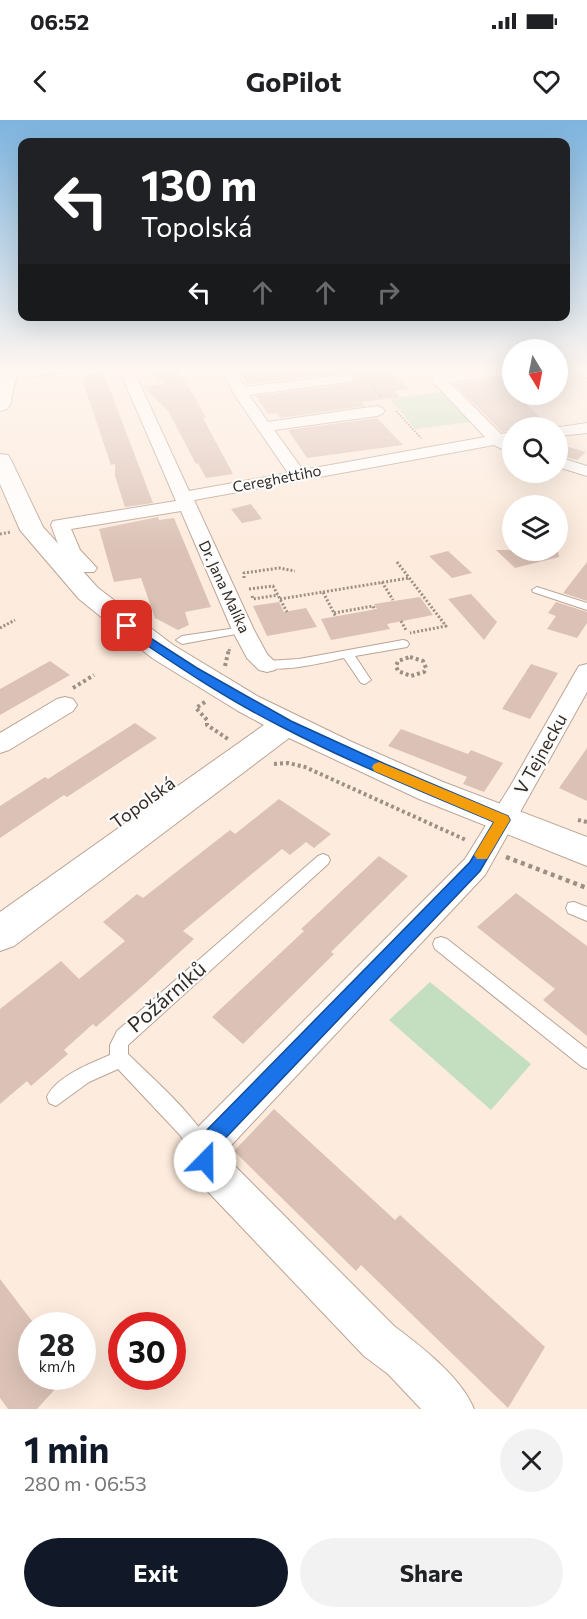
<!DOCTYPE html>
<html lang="en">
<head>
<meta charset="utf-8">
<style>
	:root { --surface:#fff; --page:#f2f2f2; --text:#202124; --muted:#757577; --accent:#111827 }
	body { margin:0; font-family:Commissioner,sans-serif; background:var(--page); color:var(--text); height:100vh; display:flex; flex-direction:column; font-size:22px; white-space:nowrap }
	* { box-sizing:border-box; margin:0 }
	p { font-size:20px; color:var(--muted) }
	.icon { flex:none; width:33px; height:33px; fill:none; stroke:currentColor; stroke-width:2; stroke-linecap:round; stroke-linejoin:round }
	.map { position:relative; height:1289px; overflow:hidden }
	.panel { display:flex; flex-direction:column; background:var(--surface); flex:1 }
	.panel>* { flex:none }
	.banner { position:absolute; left:18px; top:18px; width:552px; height:183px; border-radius:12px; box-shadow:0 6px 24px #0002; background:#202124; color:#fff; overflow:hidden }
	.needle { width:39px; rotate:170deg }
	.buttons { position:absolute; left:502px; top:219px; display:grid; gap:12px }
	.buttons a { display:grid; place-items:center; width:66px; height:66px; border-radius:50%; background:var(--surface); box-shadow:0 6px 24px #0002; font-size:30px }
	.speed { position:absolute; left:18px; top:1192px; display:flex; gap:12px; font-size:30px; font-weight:700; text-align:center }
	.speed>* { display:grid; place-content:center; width:78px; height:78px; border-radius:50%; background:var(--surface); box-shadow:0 6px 24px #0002; line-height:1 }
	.speed small { font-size:15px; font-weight:400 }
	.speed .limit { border:9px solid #d22; background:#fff; color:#111 }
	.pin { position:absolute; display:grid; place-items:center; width:51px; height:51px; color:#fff; margin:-26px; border-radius:12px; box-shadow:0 3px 9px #0006 }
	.me { position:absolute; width:66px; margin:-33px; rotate:22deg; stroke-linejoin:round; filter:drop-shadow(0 0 4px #0008) }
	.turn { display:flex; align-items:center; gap:21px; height:126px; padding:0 24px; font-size:27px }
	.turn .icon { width:78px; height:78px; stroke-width:2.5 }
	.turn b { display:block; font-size:42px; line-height:51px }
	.lanes { display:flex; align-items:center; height:57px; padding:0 24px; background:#0003; justify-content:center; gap:30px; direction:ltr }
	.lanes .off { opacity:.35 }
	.round { display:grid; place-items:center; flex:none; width:63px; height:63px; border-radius:32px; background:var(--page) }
	.summary { display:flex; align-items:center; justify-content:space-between; height:102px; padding:0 24px }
	h1 { font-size:36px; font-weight:700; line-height:45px; color:var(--accent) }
	.cta { display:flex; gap:12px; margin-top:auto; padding:12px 24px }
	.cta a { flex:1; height:69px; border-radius:36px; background:var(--accent); color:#fff; font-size:24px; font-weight:700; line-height:69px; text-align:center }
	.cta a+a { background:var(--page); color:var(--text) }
	.status { display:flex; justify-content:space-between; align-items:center; height:42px; padding:0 30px; background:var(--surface); direction:ltr }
	.status svg { height:16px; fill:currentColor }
	header { display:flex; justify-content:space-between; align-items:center; height:78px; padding:0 24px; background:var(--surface); font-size:27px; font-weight:700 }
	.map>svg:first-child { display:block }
	.green { fill:#c4dfc0 }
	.building { fill:#dcc2b6 }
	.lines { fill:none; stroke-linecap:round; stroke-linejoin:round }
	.lane-casing { stroke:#bba595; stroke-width:2 }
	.street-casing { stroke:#bba595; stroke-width:2 }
	.secondary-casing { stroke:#bba595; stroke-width:2 }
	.path-far3 { stroke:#9c8f84; stroke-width:2; stroke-dasharray:1.5 1.5; stroke-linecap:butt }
	.path-far2 { stroke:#9c8f84; stroke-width:3; stroke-dasharray:2 2; stroke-linecap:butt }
	.path-far1 { stroke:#9c8f84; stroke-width:4; stroke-dasharray:3 3; stroke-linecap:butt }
	.path { stroke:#9c8f84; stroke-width:4.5; stroke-dasharray:4 4; stroke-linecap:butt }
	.lane { fill:#fff; fill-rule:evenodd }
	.street { fill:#fff; fill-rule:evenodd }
	.secondary { fill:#fff; fill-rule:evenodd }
	.route { fill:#1a73e8; stroke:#114b97; stroke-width:1.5 }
	.slow { fill:#f59e0b }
	.labels { text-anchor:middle; stroke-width:4.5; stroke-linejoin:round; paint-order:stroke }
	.far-street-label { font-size:15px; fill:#332b24; stroke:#fcfcfc }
	.street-label { font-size:18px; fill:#332b24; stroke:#fcfcfc }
	.near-street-label { font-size:21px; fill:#332b24; stroke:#fcfcfc }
</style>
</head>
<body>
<div class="status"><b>06:52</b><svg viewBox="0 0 49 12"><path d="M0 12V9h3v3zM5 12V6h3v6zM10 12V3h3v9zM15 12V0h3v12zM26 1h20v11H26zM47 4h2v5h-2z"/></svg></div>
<header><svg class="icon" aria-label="back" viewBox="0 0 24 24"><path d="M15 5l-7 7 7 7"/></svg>GoPilot<svg class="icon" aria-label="heart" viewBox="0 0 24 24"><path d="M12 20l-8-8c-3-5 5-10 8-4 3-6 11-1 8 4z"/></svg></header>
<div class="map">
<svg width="587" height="1289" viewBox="0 0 587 1289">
	<rect width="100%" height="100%" fill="#fdebdd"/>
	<!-- green -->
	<path class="green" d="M442 272 471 302 415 309 389 278Z
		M430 862 531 944 491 990 389 900Z"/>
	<!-- building -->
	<path class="building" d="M148 249H177L197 281 206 298H203L233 354 206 358 198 343 196 344 168 291 143 266 164 264Z
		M280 249H389L409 269 394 271 399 277 362 282 365 286 280 298 277 293 268 294 256 276 348 264 357 259 348 252 248 264 241 253Z
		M103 253 110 270 153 383 125 387 115 356V344L111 345 82 259 85 258 83 255Z
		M513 257V274H516L551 308H513V310L502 312 454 264Z
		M377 298 403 325 307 338 288 310Z
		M558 324 586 332 577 340 558 335Z
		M251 384 262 399 242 403 231 389Z
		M158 397 159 400 174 398 211 487 185 492 189 505 178 510 155 498 141 458 114 462 99 409Z
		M496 430H558L559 437 515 448Z
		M448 431 472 453 452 458 429 436Z
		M587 442V481L563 473Z
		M471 474 497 502 484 520 448 479Z
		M420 477 433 495 387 504 390 509 331 520 321 499 377 489 374 484Z
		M279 482 284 492 306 488 317 507 267 516 253 486Z
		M556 482 587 492V503L577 518 547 509 556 496 548 493Z
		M50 541 70 555 0 595V569Z
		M531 544 558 553 530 599 502 589Z
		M135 603 157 618 67 677 64 675 0 718V686L45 657 48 659Z
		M401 609 468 634 471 630 503 643 484 672 463 664 467 657 388 626Z
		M587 628V681L559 668Z
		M279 679 331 714 314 728 306 722 290 735 282 729 183 811 194 819 146 863 96 907 93 904 64 930 68 934 31 966 27 961 0 984V889L61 841 79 859 125 821 103 802 137 774 143 778 230 710 235 714Z
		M379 736 408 756 331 832 334 834 243 924 212 897 304 811 301 809Z
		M516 773 587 826V916L543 880 555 869 477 807Z
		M274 989 395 1100 400 1095 545 1227 508 1288 361 1145 356 1151 234 1031Z
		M0 1159 32 1201V1257H66L37 1289H8L0 1278Z"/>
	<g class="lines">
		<!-- lane casing -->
		<g class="lane-casing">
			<path id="lane" d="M423 249H431L443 258 436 260Z
				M537 467 587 483V490L533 472 532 470Z
				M243 507 247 508V512L182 524 176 520 182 516Z
				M403 520 407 521 409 524 407 527 355 536 371 560 365 564 361 563 344 538C327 542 273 555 261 545L267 541 299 539Z
				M323 734 328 736 330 740 328 744 128 925V934C154 960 199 998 213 1031L210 1038 203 1041 196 1038 180 1015 118 949 89 962 56 986 49 983 47 977C55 957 91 943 110 935V925L117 911 318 736Z
				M574 782 587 787V801L568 793 566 788 568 783Z
				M441 817 447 819 587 929V949L581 946 435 829 433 824 435 819Z"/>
		</g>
		<!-- street casing -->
		<g class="street-casing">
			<path id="street" d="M119 249H133L189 371 288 353 236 277 220 249H234L245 267 348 254 355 258 348 262 249 275 268 302 377 286 382 288 385 291 382 294 377 296 274 310 303 350 485 317 434 263 432 260 436 255 441 254 513 249V255L449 262 501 314 513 312 511 322 513 328 506 331 494 325 194 380 254 510 267 534 278 545 275 550 267 552 259 550 247 538 232 510 181 391 71 409 80 430 97 448 94 452H80L61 432 51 405 53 401 176 381Z
				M573 249H587V258Z
				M587 303V313L558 316V308H553Z
				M558 337 587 346V356L558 347Z
				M587 544V572L485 755 223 1034 394 1206C422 1227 461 1257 474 1289H421L388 1254 364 1236 194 1057 186 1032 195 1010 465 739 511 665 576 551 579 546Z
				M65 577 73 579 77 585 73 591 9 630 0 633V613L57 579Z"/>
		</g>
		<!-- secondary casing -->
		<g class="secondary-casing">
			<path id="secondary" d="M0 249H18L10 285 7 289 0 291Z
				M0 334 8 335 11 340 43 407 98 468 173 525 259 577 352 622 443 662 587 717V746L419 679 289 618 14 826 0 831V792L264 605 238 591 152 538 79 479 20 410 0 364Z"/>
		</g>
		<!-- path-far3 -->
		<path class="path-far3" d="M29 257 85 250
			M365 258 382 277
			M396 291 421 318"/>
		<!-- path-far2 -->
		<path class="path-far2" d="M0 414 11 412
			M397 442 446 506 410 513
			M244 458V453L279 448 295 451
			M382 462 393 480
			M249 469 273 466 287 492
			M323 472 409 458
			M252 476 253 479 278 475
			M280 479 323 472 336 497
			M334 493 373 486 375 490
			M401 501 406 510
			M0 508 15 500
			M229 531 230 527"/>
		<!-- path-far1 -->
		<path class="path-far1" d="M410 537 423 541 426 548 424 552 411 556 398 551 396 546 398 541Z
			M225 546 229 529
			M73 568 94 555
			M205 582 196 588 207 600V605L228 619
			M274 644 288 643 305 647 466 720
			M578 700 587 702"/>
		<!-- path -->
		<path class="path" d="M506 737 587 768"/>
		<!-- lane -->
		<use href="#lane" class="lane"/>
		<!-- street -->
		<use href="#street" class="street"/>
		<!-- secondary -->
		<use href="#secondary" class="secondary"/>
	</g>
	<!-- sky -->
	<linearGradient id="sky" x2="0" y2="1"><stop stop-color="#7db4df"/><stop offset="0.58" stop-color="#fef6f0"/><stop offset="1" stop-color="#fef6f0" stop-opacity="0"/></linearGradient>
	<rect width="587" height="429" fill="url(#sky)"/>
	<!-- route -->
	<path class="route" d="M127 503 197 548 291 601 385 644 508 696 510 700 480 751 215 1029 212 1048 205 1051 198 1048 194 1032 201 1016 470 742 494 702C423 672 351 643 282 607 226 579 174 544 123 509L121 506Z"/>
	<!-- slow -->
	<path class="slow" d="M379 642 508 696 510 700 487 739H477L474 735 494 702 374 651 372 647 374 644Z"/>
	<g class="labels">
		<!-- far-street labels -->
		<g class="far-street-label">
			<text transform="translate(277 359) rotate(-11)" y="5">Cereghettiho</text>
			<text transform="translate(224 467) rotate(65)" y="5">Dr. Jana Malíka</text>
		</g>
		<!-- street labels -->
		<g class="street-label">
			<text transform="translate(541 634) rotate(-61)" y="6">V Tejnecku</text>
			<text transform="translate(143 683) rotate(-36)" y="6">Topolská</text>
		</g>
		<!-- near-street labels -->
		<g class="near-street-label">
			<text transform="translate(167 877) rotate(-41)" y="7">Požárníků</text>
		</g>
	</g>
</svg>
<div class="buttons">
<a><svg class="needle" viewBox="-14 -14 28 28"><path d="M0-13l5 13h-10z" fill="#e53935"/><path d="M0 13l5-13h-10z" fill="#757577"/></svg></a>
<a><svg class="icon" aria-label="search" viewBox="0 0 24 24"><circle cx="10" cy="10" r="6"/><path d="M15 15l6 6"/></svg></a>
<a><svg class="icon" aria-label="layers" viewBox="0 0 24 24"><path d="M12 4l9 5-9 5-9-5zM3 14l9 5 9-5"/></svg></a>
</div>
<div class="speed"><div>28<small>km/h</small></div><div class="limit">30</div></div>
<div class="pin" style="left:127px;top:506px;background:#d93025"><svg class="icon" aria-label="arrive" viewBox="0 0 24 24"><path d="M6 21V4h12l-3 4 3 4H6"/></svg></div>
<svg class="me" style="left:205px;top:1041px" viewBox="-20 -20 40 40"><circle r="19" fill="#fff"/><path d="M0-13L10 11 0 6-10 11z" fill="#1a73e8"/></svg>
<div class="banner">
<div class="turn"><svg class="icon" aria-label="left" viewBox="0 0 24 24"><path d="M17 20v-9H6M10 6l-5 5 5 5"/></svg><div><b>130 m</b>Topolská</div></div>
<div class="lanes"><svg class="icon" aria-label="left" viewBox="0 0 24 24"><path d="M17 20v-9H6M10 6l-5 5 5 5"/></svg><svg class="icon off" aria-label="ahead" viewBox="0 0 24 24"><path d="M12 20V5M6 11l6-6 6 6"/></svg><svg class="icon off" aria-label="ahead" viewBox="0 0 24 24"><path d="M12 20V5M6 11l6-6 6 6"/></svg><svg class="icon off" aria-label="right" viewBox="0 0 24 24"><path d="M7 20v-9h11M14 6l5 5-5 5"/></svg></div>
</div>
</div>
<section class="panel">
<div class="summary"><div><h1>1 min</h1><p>280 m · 06:53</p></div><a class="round"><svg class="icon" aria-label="close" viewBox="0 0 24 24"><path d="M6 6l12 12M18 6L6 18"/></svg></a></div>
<div class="cta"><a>Exit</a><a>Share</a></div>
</section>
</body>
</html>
